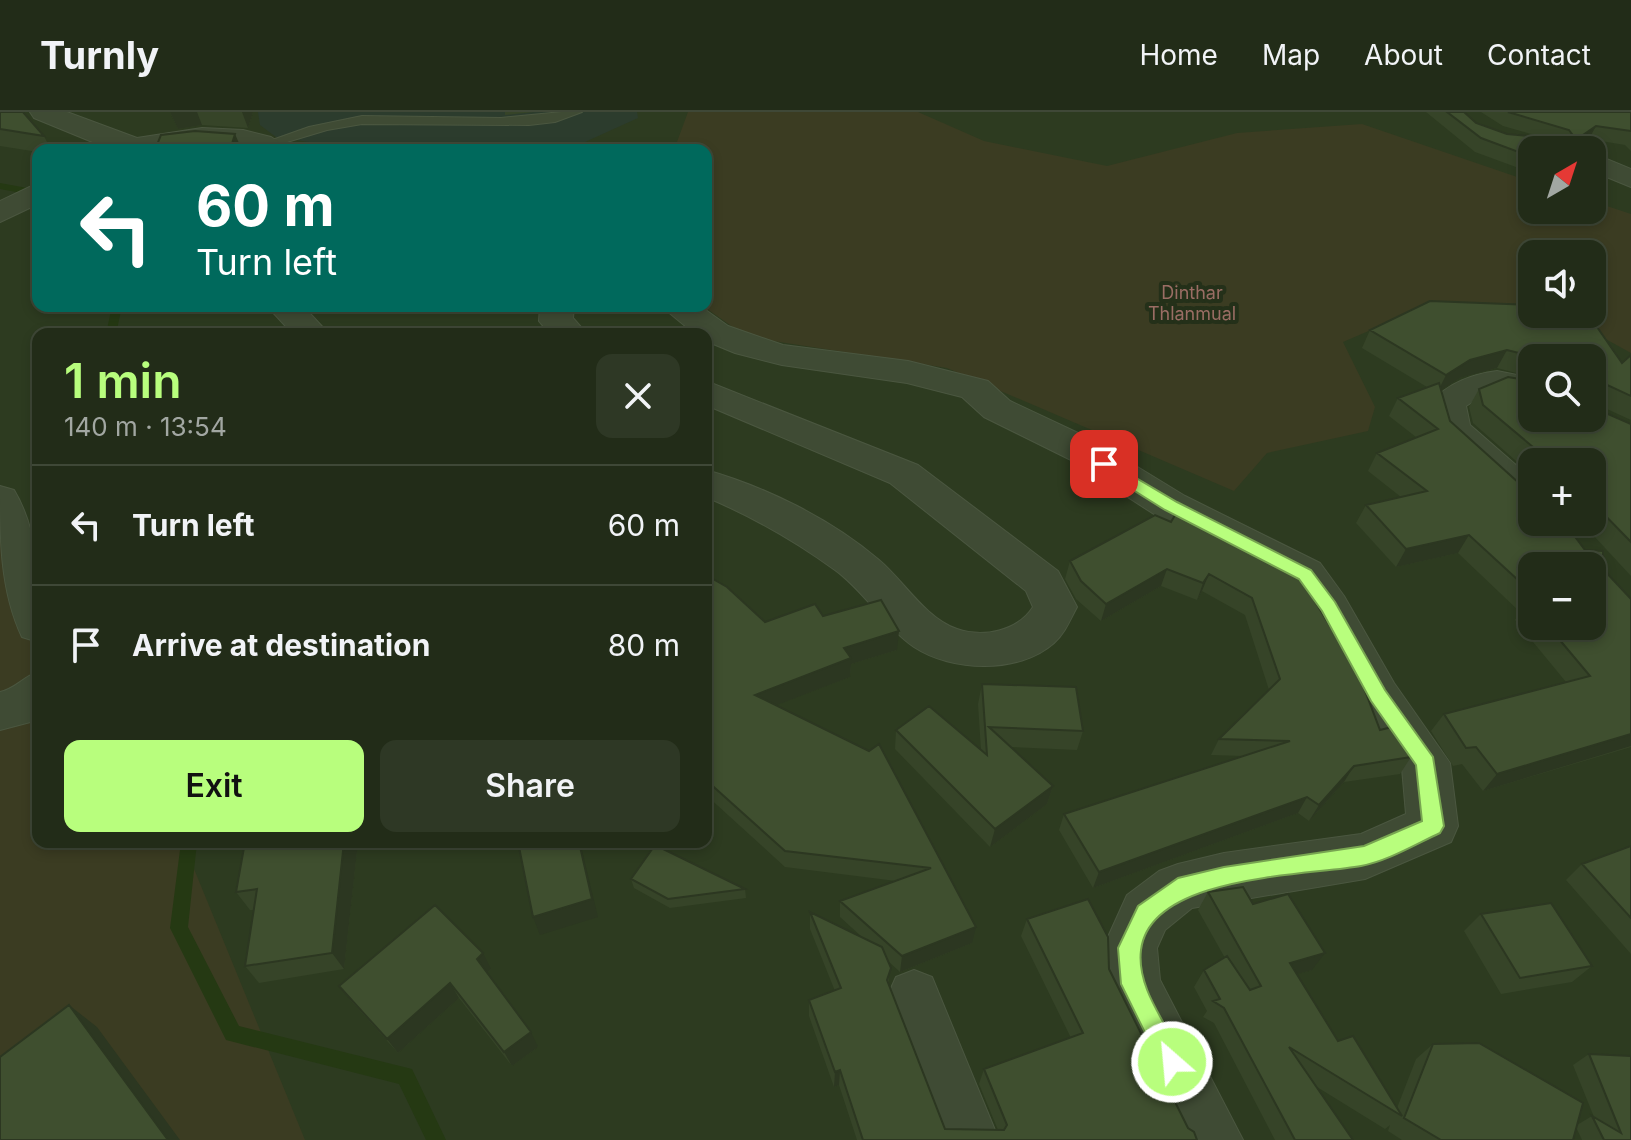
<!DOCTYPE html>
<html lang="en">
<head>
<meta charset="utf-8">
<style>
	:root { --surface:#222c18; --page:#2e3825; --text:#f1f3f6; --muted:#a2a7a2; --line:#3f4837; --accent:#b8fe7d }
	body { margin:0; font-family:Inter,sans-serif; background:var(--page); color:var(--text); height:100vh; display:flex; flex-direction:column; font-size:30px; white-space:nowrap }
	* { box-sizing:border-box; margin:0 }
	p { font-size:26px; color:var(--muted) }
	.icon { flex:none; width:44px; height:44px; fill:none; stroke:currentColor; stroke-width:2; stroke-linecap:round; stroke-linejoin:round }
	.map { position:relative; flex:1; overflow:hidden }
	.sheet { position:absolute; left:32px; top:216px; width:680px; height:520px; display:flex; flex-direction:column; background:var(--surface); border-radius:16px; box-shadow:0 4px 12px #0003,0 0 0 2px var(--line) }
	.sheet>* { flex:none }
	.guide { position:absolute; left:32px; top:32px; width:680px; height:168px; border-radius:16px; box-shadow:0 4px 12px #0003,0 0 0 2px var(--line); background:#00695c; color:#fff; overflow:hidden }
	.needle { width:52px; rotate:39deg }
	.tools { position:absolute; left:1518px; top:24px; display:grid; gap:16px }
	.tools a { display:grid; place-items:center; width:88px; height:88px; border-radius:16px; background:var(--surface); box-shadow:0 4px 12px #0003,0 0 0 2px var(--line); font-size:40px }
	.pin { position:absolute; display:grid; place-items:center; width:68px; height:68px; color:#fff; margin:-34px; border-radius:16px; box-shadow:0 4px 12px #0006 }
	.me { position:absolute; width:88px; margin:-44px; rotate:333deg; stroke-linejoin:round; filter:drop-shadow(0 0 6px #0008) }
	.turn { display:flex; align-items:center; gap:28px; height:168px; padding:0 32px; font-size:36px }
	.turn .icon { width:104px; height:104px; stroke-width:2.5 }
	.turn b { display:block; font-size:56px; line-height:68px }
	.round { display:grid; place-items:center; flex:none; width:84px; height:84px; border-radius:16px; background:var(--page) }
	.headline { display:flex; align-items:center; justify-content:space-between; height:136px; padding:0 32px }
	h1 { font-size:48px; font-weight:600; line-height:60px; color:var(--accent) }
	.button { display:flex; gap:16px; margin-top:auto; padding:16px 32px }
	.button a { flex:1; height:92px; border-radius:16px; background:var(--accent); color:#111; font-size:32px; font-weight:600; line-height:92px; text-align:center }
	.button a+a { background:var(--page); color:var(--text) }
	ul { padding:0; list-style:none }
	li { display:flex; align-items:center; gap:24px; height:120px; padding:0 32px; border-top:2px solid var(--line) }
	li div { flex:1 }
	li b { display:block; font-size:30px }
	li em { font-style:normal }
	header { display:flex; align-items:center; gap:48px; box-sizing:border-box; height:112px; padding:0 40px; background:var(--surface); border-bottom:2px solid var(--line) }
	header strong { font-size:38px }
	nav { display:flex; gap:44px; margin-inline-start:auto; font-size:28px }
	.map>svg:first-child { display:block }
	.medical { fill:#2c3c2d }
	.green { fill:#3b3c22; fill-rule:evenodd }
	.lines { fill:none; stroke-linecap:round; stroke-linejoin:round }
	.stream { fill:#253913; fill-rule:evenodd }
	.service-casing { stroke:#4b5740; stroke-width:2 }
	.minor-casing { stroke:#4b5740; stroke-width:2 }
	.tertiary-casing { stroke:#4b5740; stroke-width:2 }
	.service { fill:#3f4b34; fill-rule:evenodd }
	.minor { fill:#3f4b34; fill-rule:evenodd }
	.tertiary { fill:#3f4b34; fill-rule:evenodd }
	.wall { fill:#364428; fill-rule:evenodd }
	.shaded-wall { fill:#2c3721 }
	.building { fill:#3f4f2f; stroke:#2c3721; stroke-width:2 }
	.route { fill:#b8fe7d; stroke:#78a551; stroke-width:2 }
	.labels { text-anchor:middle; stroke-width:8; stroke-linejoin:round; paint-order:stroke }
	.far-park-label { font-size:18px; fill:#9a6d64; stroke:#243019 }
</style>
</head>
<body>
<header>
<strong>Turnly</strong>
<nav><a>Home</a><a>Map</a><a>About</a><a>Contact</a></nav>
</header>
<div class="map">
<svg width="1631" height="1028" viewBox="0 0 1631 1028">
	<rect width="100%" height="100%" fill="#2d3b20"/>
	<!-- medical -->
	<path class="medical" d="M258 0H637L638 6 585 30 490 38H360L276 25 260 13Z"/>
	<!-- green -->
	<path class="green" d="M688 0H918L984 29 1107 54 1237 21 1362 12 1532 70V98H1592V89L1631 102V241L1573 209 1408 202 1343 230 1375 295 1368 319 1267 341 1234 379 947 256 747 225 703 194 706 38H674ZM1532 142H1592V202H1532Z
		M38 410V730H183L305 1028H0V420Z"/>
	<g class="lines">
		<!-- stream -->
		<path class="stream" d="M0 71 38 78V84L0 77Z
			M112 194H122L116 222H106Z
			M181 730H197L188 815 239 914 412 957 446 1028H426L399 972 226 928 170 816Z"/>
		<!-- service casing -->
		<g class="service-casing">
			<path id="service" d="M562 0H582L555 10 529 13 362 12 327 18 267 36 261 32 309 15 362 4 501 6Z"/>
		</g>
		<!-- minor casing -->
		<g class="minor-casing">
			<path id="minor" d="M1592 41 1631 57V75L1592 59Z
				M1497 259 1532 266V287C1500 279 1495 275 1466 294L1470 313 1532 367V399L1519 396 1442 325 1432 291C1446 271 1474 262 1497 259Z
				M914 858 932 865 999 1028H943L888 883 896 865Z"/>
		</g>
		<!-- tertiary casing -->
		<g class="tertiary-casing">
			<path id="tertiary" d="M30 0H67L137 26 202 16 243 18 271 25 291 38 202 32 157 38H112L34 6Z
				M38 71V92L0 110V89Z
				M267 194H303L329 222H293Z
				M540 194H574L573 206 587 222H550L539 209Z
				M661 194H700L728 214 783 233 908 249 988 269 1010 289 1095 329 1185 384 1320 451 1344 484 1394 571 1450 651 1458 714 1451 730 1365 767 1192 796 1165 818 1157 836 1160 868 1243 1028H1180L1104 872 1103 836 1127 783 1159 759 1178 752 1224 741 1361 722 1406 702 1402 656 1362 597 1312 505 1290 473 1157 404 1069 347 984 305 962 285 907 271 782 253 735 241 706 229V222H695Z
				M706 269 918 353 1058 459 1077 495C1070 508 1065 521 1054 531 1019 562 952 560 914 535 884 514 865 480 835 458 795 429 751 404 706 385V358C766 375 831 407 879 448 904 469 925 506 957 517 983 526 1018 519 1033 495L1026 479 890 371 706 293Z
				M0 374 14 378C42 425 38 478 38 530L22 525C0 478 0 426 0 374Z
				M38 560V608L0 618V580C15 577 23 565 38 560Z"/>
		</g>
		<!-- service -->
		<use href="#service" class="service"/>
		<!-- minor -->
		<use href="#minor" class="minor"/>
		<!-- tertiary -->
		<use href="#tertiary" class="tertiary"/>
	</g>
	<!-- wall -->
	<path class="wall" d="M0 0 44 24 51 38H38V40L0 34Z
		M170 0H253L248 16 202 13 178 17Z
		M505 0H534L505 3Z
		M1426 0H1464L1476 11 1507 22 1542 25 1503 14 1481 0H1631V39L1625 33 1589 27 1532 38V61L1475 40Z
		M1430 189 1532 193V202H1588L1622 251 1631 243V308L1596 292 1594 296 1631 312V464L1581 410H1592V350H1532V363L1473 311 1469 295 1479 277 1508 265 1532 269V306H1592V246H1532V265L1497 256 1460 266 1441 278 1450 309 1529 380H1532V410H1564L1585 438 1603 439V457L1631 487V635L1483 679 1462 652 1453 654 1431 619 1444 602 1566 570 1515 508 1520 500 1458 441 1396 455 1356 411 1366 393 1401 385 1368 359 1377 341 1416 325 1389 304 1398 286 1427 275 1362 236 1370 218ZM1532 454H1592V514H1532Z
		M1178 398 1380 618 1411 645 1400 662 1344 670 1309 709 1298 701 1093 776 1059 718 1064 702 1243 644 1211 643 1219 627 1269 578 1245 503 1202 479 1197 488 1161 474 1101 509 1076 487 1065 467 1070 449 1171 410Z
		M706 463 765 510 823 504 897 538 851 552 850 565 776 593 869 639 972 831 900 860 888 849 889 873 945 1017 998 1018 979 972 984 957 1071 926 1021 824 1027 807 1109 857 1188 1016 1197 1028H857L839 973 834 975 809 904V888L835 879 810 817V800L862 825 840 805V789L896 769 785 755 706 683Z
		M982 572 1083 619 1077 638 1011 635 1053 674 1047 692 990 735 895 637 896 618 981 638 978 592Z
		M245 730H358L344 857 259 871 245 854 254 798H250L236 780Z
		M1631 734V842L1566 768 1582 752Z
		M631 767 745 777 746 786 670 796 634 776Z
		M1208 780 1253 792 1312 858 1297 862 1338 929 1397 996 1416 947 1433 932 1577 1013 1592 1004 1594 1005 1573 953 1589 942 1631 1028H1582L1576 1015 1573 1028H1402L1388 1019 1390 1013 1385 1017 1317 975 1353 1028H1275L1214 911 1203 905 1207 899 1194 875 1204 858 1225 846 1198 798Z
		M1481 802 1592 854 1572 870 1501 882 1464 819Z
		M491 857 487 861 538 935 512 954 459 886 398 941 351 889 339 874Z"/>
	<!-- shaded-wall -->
	<path class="shaded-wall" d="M170 0H197L202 13 178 17Z
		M242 0H253L248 16Z
		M1596 14 1589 27 1573 38H1561Z
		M235 22 242 38H230Z
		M1507 238 1497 256 1460 266 1437 281 1446 263 1470 248Z
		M1601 285 1592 298V286Z
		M1469 423 1458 441 1396 455 1406 437Z
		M1167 457 1161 474 1101 509 1106 492Z
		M1209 462 1202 479 1197 488 1203 471Z
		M899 519 897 538 851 552 850 565 756 601 755 583 844 536Z
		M1631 622V634L1483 679 1497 662Z
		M1354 654 1344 670 1309 709 1319 693Z
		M1053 674 1047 692 990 735 995 717Z
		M1307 685 1298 701 1093 776 1099 760Z
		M344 730H358L344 857 332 841Z
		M579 730H580L598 805 540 823 533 805Z
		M976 815 972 831 900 860 902 844Z
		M483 841 491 857 485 863 477 847Z
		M1325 841 1312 858 1277 868 1290 851Z
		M450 871 459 886 398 941 387 927Z
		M69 893 97 915 180 1028H168Z
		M531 920 538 935 512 954 504 940Z
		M840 958 839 973 834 975 835 960Z"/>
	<!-- building -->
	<path class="building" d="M0 0H23L44 24 0 17Z
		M1447 0H1464L1476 11 1507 22 1571 28 1574 25 1569 18 1508 0H1631V19L1596 14 1561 38H1532V45L1481 26Z
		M195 19 235 22 230 38H155L161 23Z
		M1430 189 1532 193V202H1588L1622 251 1631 243V284L1603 271 1601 285 1592 286V246H1539L1507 238 1470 248 1446 263 1370 218Z
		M1508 265 1532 269V306H1592V295L1631 312V430L1592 390V350H1546V346L1483 293 1479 277Z
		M1439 271 1450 309 1529 380H1532V410H1564L1585 438 1603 439V457L1631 487V622L1497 662 1476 635 1466 636 1444 602 1590 564 1548 514H1592V454H1532V481L1469 423 1406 437 1366 393 1427 379 1377 341 1438 317 1398 286Z
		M1178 398 1296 458 1358 560 1380 618 1392 615 1411 645 1354 654 1319 693 1307 685 1099 760 1064 702 1290 629 1219 627 1280 567 1252 486 1209 462 1203 471 1167 457 1106 492 1081 469 1070 449 1155 403 1171 410Z
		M706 463 727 475 765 510 815 492 823 504 881 488 899 519 844 536 851 546 755 583 869 639 879 632 976 815 902 844 840 789 931 756 785 739 706 668Z
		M982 572 1076 575 1083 619 989 615 1053 674 995 717 896 618 929 594 987 643Z
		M245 730H344L332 841 245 854 257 777 236 780Z
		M518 730H579L592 787 533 805Z
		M655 733 745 777 668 787 631 767Z
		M1631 734V806L1582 752Z
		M1243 775 1253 792 1288 782 1325 841 1290 851 1338 929 1353 924 1402 1004 1289 935 1353 1028H1295L1224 896 1213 889 1220 887 1204 858 1227 844 1250 878 1261 874 1208 780Z
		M1088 787 1108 825 1109 857 1188 1016 1194 1020 1197 1028H863L840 958 835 960 809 888 841 876 810 800 882 835 891 856 887 868 945 1017 1004 1018 1007 1013 984 957 1083 921 1027 807Z
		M1551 791 1592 854 1520 866 1481 802Z
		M435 793 483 841 477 847 531 920 504 940 450 871 387 927 339 874Z
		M69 893 168 1028H0V945Z
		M1479 931 1583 991 1573 1028H1441L1404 1006 1433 932Z
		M1589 942 1631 944V1028H1604L1592 1004 1621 1021Z"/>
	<!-- route -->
	<path class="route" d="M1104 347 1177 390 1311 458 1335 490 1385 578 1433 645 1444 714 1440 721C1416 732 1388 749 1361 754 1305 764 1150 763 1141 838 1136 878 1170 915 1184 950L1181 959 1172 962 1164 959 1121 872 1118 836 1138 794 1178 766 1224 755 1364 734 1422 709 1416 653 1371 589 1322 499 1299 467 1165 398 1098 356V348Z"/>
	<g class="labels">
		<!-- far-park labels -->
		<g class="far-park-label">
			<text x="1192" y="187">Dinthar<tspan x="1192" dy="21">Thlanmual</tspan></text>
		</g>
	</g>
</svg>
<div class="tools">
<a><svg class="needle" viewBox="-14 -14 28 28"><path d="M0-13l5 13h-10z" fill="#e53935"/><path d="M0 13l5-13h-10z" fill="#a2a7a2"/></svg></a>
<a><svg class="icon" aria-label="sound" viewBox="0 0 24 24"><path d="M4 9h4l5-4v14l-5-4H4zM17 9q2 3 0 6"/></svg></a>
<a><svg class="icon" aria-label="search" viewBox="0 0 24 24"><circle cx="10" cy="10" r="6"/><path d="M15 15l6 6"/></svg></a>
<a>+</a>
<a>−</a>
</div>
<div class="pin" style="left:1104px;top:352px;background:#d93025"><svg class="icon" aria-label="arrive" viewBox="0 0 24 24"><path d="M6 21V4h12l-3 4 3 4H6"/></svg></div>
<svg class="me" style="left:1172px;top:950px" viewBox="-20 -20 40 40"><circle r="17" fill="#b8fe7d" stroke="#fff" stroke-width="3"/><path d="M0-11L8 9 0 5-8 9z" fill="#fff"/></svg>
<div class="guide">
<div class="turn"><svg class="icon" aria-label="left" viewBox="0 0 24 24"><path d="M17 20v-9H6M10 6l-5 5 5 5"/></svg><div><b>60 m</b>Turn left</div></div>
</div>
<section class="sheet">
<div class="headline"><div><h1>1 min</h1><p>140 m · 13:54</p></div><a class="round"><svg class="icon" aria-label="close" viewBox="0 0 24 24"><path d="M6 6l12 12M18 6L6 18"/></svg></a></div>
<ul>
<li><svg class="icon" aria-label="left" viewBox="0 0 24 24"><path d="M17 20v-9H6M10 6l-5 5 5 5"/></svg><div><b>Turn left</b></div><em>60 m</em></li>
<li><svg class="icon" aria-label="arrive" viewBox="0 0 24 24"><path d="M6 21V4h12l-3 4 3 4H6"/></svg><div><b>Arrive at destination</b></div><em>80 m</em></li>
</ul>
<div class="button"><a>Exit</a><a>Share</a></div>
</section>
</div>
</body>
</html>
